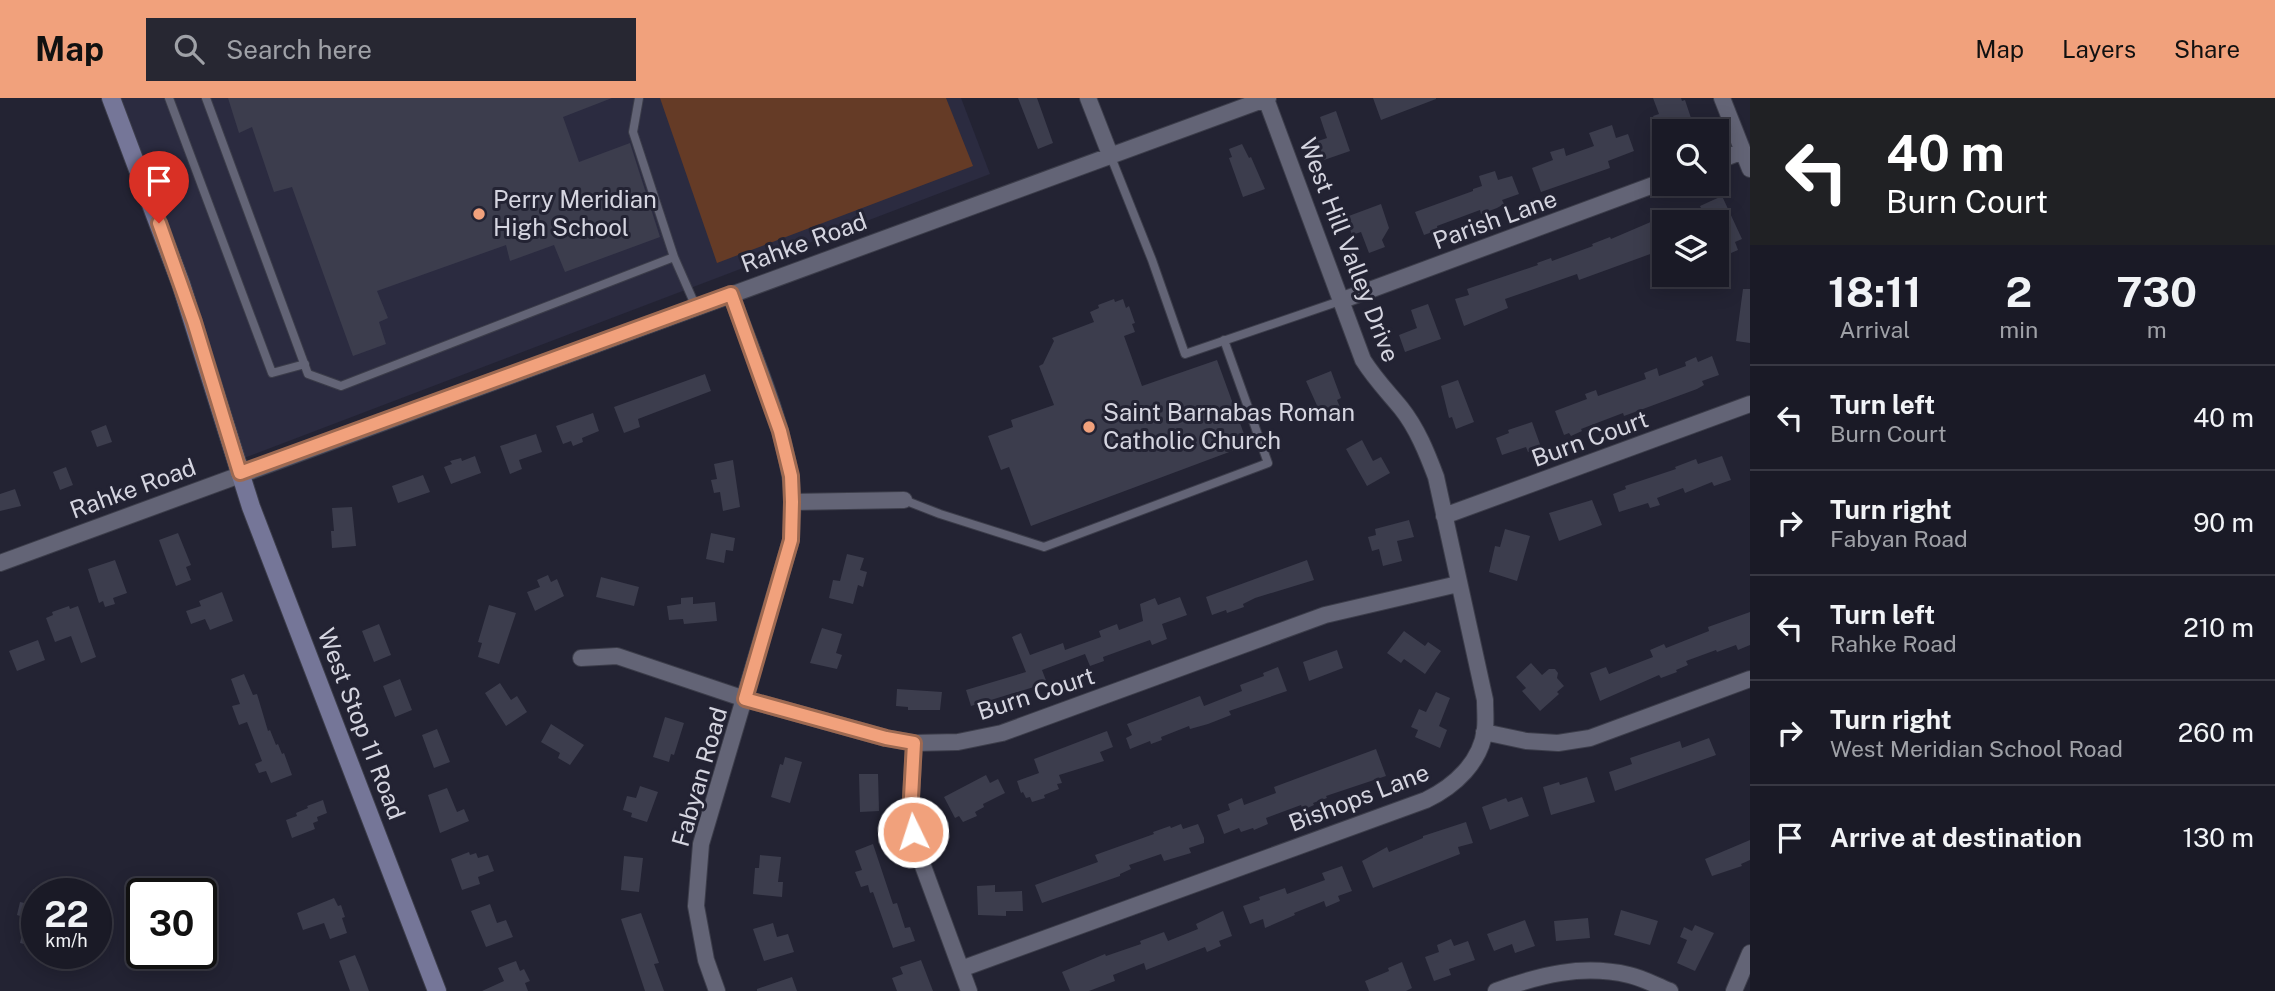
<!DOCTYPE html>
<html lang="en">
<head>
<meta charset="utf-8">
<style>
	:root { --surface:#1a1a26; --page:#272732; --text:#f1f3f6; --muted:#9fa1a7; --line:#383843; --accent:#f1a17c }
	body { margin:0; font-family:"Public Sans",sans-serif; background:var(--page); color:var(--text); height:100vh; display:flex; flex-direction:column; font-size:26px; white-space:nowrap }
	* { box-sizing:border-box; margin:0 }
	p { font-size:23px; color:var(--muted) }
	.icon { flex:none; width:38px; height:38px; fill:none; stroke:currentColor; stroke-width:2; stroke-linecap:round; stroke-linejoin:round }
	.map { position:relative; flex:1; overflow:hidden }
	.details { display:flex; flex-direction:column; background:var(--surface); width:525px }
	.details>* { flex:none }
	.guide { background:#202124; color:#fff; overflow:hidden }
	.fabs { position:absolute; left:1652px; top:21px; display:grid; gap:14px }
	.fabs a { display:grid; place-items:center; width:77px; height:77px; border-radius:0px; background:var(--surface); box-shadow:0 4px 18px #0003,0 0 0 2px var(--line); font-size:35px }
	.speed { position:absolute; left:21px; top:780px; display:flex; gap:14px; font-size:35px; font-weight:700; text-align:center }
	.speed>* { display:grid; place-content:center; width:91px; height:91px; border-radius:50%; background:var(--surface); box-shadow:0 4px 18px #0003,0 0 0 2px var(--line); line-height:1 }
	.speed small { font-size:18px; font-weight:400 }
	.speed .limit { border:4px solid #111; border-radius:10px; background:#fff; color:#111 }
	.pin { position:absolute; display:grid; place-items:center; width:60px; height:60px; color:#fff; margin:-72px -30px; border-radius:50% 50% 50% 0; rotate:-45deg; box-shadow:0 0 7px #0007 }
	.pin .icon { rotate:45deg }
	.me { position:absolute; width:77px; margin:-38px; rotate:356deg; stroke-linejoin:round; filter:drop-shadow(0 0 5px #0008) }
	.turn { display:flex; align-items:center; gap:24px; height:147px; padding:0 21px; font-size:32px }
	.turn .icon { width:91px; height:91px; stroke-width:2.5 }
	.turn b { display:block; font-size:49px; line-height:60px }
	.eta { display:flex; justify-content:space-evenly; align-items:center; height:119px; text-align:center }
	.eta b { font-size:42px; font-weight:700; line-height:49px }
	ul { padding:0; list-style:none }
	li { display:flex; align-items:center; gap:21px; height:105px; padding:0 21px; border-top:2px solid var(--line) }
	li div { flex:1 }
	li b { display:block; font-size:26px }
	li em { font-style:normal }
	header { display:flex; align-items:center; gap:42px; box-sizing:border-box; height:98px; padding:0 35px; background:var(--accent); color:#111 }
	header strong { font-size:33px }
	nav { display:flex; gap:38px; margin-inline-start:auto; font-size:24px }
	.search { width:490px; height:63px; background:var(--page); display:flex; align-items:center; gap:18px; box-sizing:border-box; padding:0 24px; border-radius:0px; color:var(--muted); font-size:26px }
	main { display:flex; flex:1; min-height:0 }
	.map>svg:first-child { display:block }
	.built { fill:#2b2b40 }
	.green { fill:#653b26 }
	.building { fill:#3c3d4d }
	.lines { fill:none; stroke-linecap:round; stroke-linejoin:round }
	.service-casing { stroke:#3c3d4a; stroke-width:10 }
	.minor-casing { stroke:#3c3d4a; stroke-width:18 }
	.secondary-casing { stroke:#3c3d4a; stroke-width:20 }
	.service { stroke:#636476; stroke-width:8 }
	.minor { stroke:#636476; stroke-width:16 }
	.secondary { stroke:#757698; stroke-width:18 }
	.route-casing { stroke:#9d6951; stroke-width:18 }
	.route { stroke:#f1a17c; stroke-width:12 }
	.poi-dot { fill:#f1a17c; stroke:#232333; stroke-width:2.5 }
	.labels { text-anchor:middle; stroke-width:6; stroke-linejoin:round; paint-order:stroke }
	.poi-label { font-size:24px; fill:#d5d5e0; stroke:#232333; text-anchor:start }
	.street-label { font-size:24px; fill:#d5d5e0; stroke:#232333 }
</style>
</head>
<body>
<header>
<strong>Map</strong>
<div class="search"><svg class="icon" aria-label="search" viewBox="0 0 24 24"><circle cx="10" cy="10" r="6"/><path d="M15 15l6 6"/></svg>Search here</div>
<nav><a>Map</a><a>Layers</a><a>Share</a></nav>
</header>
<main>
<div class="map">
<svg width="1750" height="893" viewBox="0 0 1750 893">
	<rect width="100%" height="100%" fill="#232333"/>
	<!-- built -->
	<path class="built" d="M115 0H961L990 76 244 360Z"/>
	<!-- green -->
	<path class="green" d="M660 0H946L973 68 717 165Z"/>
	<!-- building -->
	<path class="building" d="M228 0H612L563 19 579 64 630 45 660 139 565 174 554 147 510 163 506 147 377 193 388 220 379 224 386 246 353 258 292 89 274 94 252 29 239 35Z
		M1018 0H1037L1053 45 1038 51Z
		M1373 0H1436V1L1381 22Z
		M1653 0H1681L1682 3 1685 2 1691 20 1678 25 1679 30 1664 33 1662 36 1653 18 1659 16Z
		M1336 13 1350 53 1324 62 1318 43 1327 40 1320 19Z
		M1612 27 1616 40 1628 36 1634 53 1608 63 1610 70 1541 94 1532 70 1553 62 1550 54 1564 50 1566 58 1594 48 1589 35Z
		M1242 46 1249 60 1251 59 1265 91 1243 99 1229 60 1232 59 1229 51Z
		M1495 73 1498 82 1512 78 1519 96 1502 102 1504 106 1497 110 1481 116 1480 112 1437 128 1438 132 1424 137 1415 114 1473 93V91L1482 88 1479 78Z
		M1722 98 1742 141 1735 144 1738 152 1722 159 1717 147V124H1707L1700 108Z
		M1381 106 1389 130 1382 142 1385 149 1369 155 1361 134 1352 137 1346 119Z
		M1653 123 1654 128 1664 124V151L1579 182 1577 176 1505 201 1508 210 1464 228 1455 201 1469 197 1467 191 1538 167 1537 165 1551 160 1552 163 1593 148 1592 146 1610 139 1611 141Z
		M1743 191H1750V245L1736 243Z
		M1114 201 1115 204 1123 201 1126 210 1129 208 1135 225 1132 226 1135 234 1124 238 1142 288 1217 262 1248 347 1031 428 1009 369 1001 372 988 338 1013 329 1011 322 1054 307 1039 268 1043 266 1054 243 1052 240 1094 224 1090 214 1099 210 1098 207Z
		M1428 206 1441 241 1405 254 1399 237 1417 230 1411 212Z
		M1712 258 1719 277 1702 283 1704 287 1697 291 1624 318 1623 315 1581 331 1582 333 1571 338 1569 335 1564 337 1555 313 1587 301 1585 296 1596 292 1598 298 1646 281 1644 275 1657 270 1659 278 1686 268 1685 264 1696 259 1698 264Z
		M1331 273 1341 300 1337 302 1343 316 1324 323 1306 283Z
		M705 276 711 293 638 321 640 329 624 335 614 309Z
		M1458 282 1474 324 1456 331 1452 319 1449 320 1441 288Z
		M593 315 599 333 582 340 583 344 573 348 571 343 563 346 556 328Z
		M1532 324 1541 349 1528 354 1526 349 1502 357 1496 340 1509 335 1508 332Z
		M106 327 112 344 97 349 91 333Z
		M536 336 542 354 519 362 522 371 510 376 500 348Z
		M1362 342 1373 363 1381 359 1390 375 1367 388 1346 351Z
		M475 358 481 375 451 386 444 369 452 366 450 363 461 360 462 363Z
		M1722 358 1731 382 1714 388 1712 384 1685 395 1683 390 1657 400 1660 407 1650 410 1648 405 1619 414 1613 396 1626 391 1625 388 1676 371 1675 369 1696 361 1698 366Z
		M733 362 740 409 723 413 720 394 714 395 711 382 717 381 714 366Z
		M66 369 73 387 60 392 53 374Z
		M423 377 430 394 398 405 392 388Z
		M15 391 21 408 0 413V396Z
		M1592 402 1602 427 1559 443 1549 415Z
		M352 409 356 448 332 450 331 433H334L332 410Z
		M1409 422 1414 439 1397 443 1402 463 1383 468 1379 451 1372 453 1368 439 1376 437 1375 431Z
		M1505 431 1530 438 1517 483 1489 474 1495 448 1500 449Z
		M178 435 191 467 186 469 191 482 176 488 159 442Z
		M711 435 735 440 733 453 726 452 724 465 706 461Z
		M847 456 864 460 860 472 867 474 863 489 858 487 853 506 829 500 833 482 840 483Z
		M115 462 127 495 113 500 115 506 105 509 103 503 99 505 88 471Z
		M1307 462 1314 482 1255 500 1243 506 1244 509 1227 515 1226 512 1212 517 1206 499Z
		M548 477 551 484 557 481 564 498 535 513 527 494 540 489 537 482Z
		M601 479 639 489 634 508 596 499Z
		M222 494 233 523 210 532 205 521 191 526 186 513 201 508 199 503Z
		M693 499V506L715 504 717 523 684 526 683 521 669 522 667 508 681 506V500Z
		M1180 499 1187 517 1162 526 1167 541 1152 547 1150 542 1103 559 1104 563 1090 568 1085 556 1042 572 1047 585 971 608 966 592 1026 574 1012 539 1021 535 1030 557 1063 545 1065 552 1101 539 1099 533 1117 526 1119 532 1143 523 1140 506 1155 500 1158 507Z
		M489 507 516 515 499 566 478 559 482 545 478 544Z
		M69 508 70 511 78 508 96 559 81 565 71 538 55 544 46 520 53 517 52 514Z
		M1750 514V547L1738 552 1736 547 1717 554 1716 552 1686 563 1688 567 1676 572 1677 574 1661 580 1659 577 1600 603 1590 575 1606 569 1609 576 1653 559 1650 552 1664 546 1666 550 1709 533 1708 529Z
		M379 526 391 557 374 564 362 533Z
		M822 530 842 536 836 555 842 557 837 571 810 565Z
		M1404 533 1425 548 1428 544 1441 553 1425 576 1404 561 1401 565 1387 555Z
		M38 542 45 562 17 573 9 553Z
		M1337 552 1343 570 1309 583 1303 564Z
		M1531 565 1542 577 1549 571H1555L1558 575 1557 580 1564 588 1557 594 1559 596 1540 613 1522 593 1526 590 1516 579Z
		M1278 569 1287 593 1229 613 1231 617 1208 626 1190 631 1189 628 1161 639 1162 642 1151 646 1150 643 1130 651 1126 640 1132 637 1127 626 1200 598 1204 608 1242 593 1240 587 1264 578 1263 575Z
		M244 576 253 597 257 596 268 633 270 632 276 647 278 646 282 656 284 655 292 677 271 685 266 673 259 675 255 666 262 663 247 624 239 627 232 608 240 606 231 581Z
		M400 581 412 612 395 619 383 588Z
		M500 585 511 602 517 598 527 614 506 628 485 595Z
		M897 591 942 594 940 612H908V609L896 608Z
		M1436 594 1450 600 1439 628 1447 632 1440 650 1415 639 1418 632 1411 629 1419 611 1426 614Z
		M665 619 684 625 674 657 671 656 669 664 653 659Z
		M551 626 584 647 570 667 558 660 560 655 541 644Z
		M437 631 450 664 434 670 422 637Z
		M1107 633 1113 649 1100 654 1104 663 1059 677 1062 685 1057 686 1059 691 1044 697 1045 700 1032 704 1030 699 1026 700 1023 694 1021 695 1017 683 1039 675 1034 661Z
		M1709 640 1716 657 1615 693 1609 674 1632 666 1630 660 1680 643 1682 650Z
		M1376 651 1386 678 1326 698 1327 700 1313 705 1314 707 1303 712 1301 707 1266 720 1268 726 1254 732 1253 730 1241 734 1239 730 1224 736 1217 717 1230 712 1228 706 1242 700 1244 707 1276 695 1274 689Z
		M785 659 802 664 790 705 771 699 780 666 783 667Z
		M859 676H878L879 713 860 714Z
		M986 677 990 685 998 681 1005 695 983 706 984 709 975 714 977 718 963 724 959 718 955 720 944 699Z
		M1587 679 1595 704 1551 717 1543 689 1559 684 1560 687Z
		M640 688 658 694 647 724 631 719 632 715 623 712 627 698 636 700Z
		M447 690 457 714 464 711 469 723 440 735 428 697Z
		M1522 699 1529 718 1490 732 1482 709 1506 700 1508 704Z
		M323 702 327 715 317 719 318 723 313 725 315 731 292 740 286 722 297 718 296 715 308 710 307 708Z
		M1466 724 1473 745 1458 749 1460 756 1373 790 1362 763 1387 749 1389 754 1423 740V738Z
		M1181 726 1183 731 1198 726 1204 740V745L1189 750 1191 755 1164 763 1161 756 1129 767 1131 771 1120 776V778L1042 805 1035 787 1098 764 1095 757 1154 736 1153 734 1170 728 1171 730Z
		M1750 742V762L1741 766 1742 768 1712 778 1705 761Z
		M873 746 893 806 897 805 905 830 910 829 915 843 893 850 873 794 870 795 868 787 861 789 855 774 862 772 855 753Z
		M469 754 470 757 476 755 478 760 488 757 494 773 478 779 480 786 462 792 451 761Z
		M760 757 781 759 778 784H783L782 799 753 796 755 770H759Z
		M624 758 643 760 639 794 621 792Z
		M1342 768 1352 793 1338 798 1340 803 1326 809 1324 803 1294 815 1295 817 1265 830 1263 821 1250 826 1243 808 1260 802 1259 799 1285 790 1287 796 1325 782 1322 775Z
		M995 787V794L1022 793 1023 813H1006V818L978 817 977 788Z
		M33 791 37 792V849L20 845 26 820 17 817 20 804 29 806Z
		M334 800 338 808 341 807 345 819 342 820 347 835 330 841 324 825 303 832 297 815Z
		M490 806 497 825 506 822 513 839 486 849 471 813Z
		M1621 812 1658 823 1650 847 1614 837Z
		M1223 813 1232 838 1219 843 1221 848 1207 854 1205 849 1146 872 1144 865 1113 877 1115 883 1089 893H1070L1062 874 1105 856 1106 858 1141 846 1140 843 1164 834 1168 843 1198 831 1196 826Z
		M641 815 659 865 654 866 664 893H645L621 821Z
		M1588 820 1590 840 1556 843 1554 823Z
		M1525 822 1535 848 1515 855 1512 846 1494 853 1487 836Z
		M773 825 777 839 788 836 794 854 764 863 753 831Z
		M1695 827 1714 835 1695 873 1677 865 1687 842 1680 839 1684 829 1692 833Z
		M1451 841 1454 848 1468 843 1475 862 1449 871 1451 877 1434 883 1425 859 1439 854 1437 847Z
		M355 857 360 869 369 893H350L339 863Z
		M921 862 933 893H897L892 880 903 876 900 869Z
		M516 863 520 873 524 871 530 883 525 885 528 893H482L504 883 498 870Z
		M1402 864 1412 890 1406 893H1369L1365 883 1389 873 1388 870Z
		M792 879 797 893H757V891Z"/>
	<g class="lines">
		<!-- service casing -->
		<g class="service-casing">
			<path id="service" d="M169 0 272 275 305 266
				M206 0 308 276 341 288 674 159 696 209
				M639 0 633 34 674 159
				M1111 59 1152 162 1185 256 1340 203
				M904 402 940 416 1044 449 1268 365 1224 242"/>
		</g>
		<!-- minor casing -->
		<g class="minor-casing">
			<path id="minor" d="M1088 0 1111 59
				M1722 0 1750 71
				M1717 63 1743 53
				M1340 203 1664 83
				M792 404 904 402
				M1444 418 1750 306
				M0 465 1268 0
				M581 560 617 558 745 601 886 640 914 645 958 644 1002 635 1325 517 1458 486
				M1484 634 1526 643 1558 645 1590 640 1750 581
				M914 645 910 718 916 749 969 893
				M961 871 1426 702C1455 688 1481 664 1485 631 1486 622 1485 612 1485 602L1436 379C1427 355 1417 330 1401 310 1387 293 1375 281 1363 262L1266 1
				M717 893 706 862 696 808 701 746 791 442C792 420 794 398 790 377 780 315 752 255 731 196
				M1496 893C1540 877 1582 866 1629 877 1643 880 1657 888 1670 893
				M1734 893 1750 855"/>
		</g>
		<!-- secondary casing -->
		<g class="secondary-casing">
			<path id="secondary" d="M111 0 181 186 251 409 437 893"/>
		</g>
		<!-- service -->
		<use href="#service" class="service"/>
		<!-- minor -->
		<use href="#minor" class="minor"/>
		<!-- secondary -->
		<use href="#secondary" class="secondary"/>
	</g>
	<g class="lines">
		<!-- route casing -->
		<g class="route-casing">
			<path id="route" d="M159 125 194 224 240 375 731 196 780 333 791 378 792 404 791 442 745 601 886 640 914 645 910 718 913 734"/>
		</g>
		<!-- route -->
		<use href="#route" class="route"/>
	</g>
	<!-- markers -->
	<g class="poi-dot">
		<circle cx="479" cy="116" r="7"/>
		<circle cx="1089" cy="329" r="7"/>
	</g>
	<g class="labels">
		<!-- poi labels -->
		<g class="poi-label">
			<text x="493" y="110">Perry Meridian<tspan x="493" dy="28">High School</tspan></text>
			<text x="1103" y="323">Saint Barnabas Roman<tspan x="1103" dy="28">Catholic Church</tspan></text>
		</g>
		<!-- street labels -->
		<g class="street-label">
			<text transform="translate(1495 122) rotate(-20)" y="8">Parish Lane</text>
			<text transform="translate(804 145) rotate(-20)" y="8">Rahke Road</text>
			<text transform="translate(1349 152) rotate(69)" y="8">West Hill Valley Drive</text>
			<text transform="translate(1590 341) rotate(-20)" y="8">Burn Court</text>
			<text transform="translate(133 391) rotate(-20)" y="8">Rahke Road</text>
			<text transform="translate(1036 596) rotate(-18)" y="8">Burn Court</text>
			<text transform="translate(361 626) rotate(69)" y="8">West Stop 11 Road</text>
			<text transform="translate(700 679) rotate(-74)" y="8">Fabyan Road</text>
			<text transform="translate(1359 700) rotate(-21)" y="8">Bishops Lane</text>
		</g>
	</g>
</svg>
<div class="fabs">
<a><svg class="icon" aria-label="search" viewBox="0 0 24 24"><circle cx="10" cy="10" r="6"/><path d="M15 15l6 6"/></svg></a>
<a><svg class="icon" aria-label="layers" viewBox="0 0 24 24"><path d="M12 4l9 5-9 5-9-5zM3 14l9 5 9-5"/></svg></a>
</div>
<div class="speed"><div>22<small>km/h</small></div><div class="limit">30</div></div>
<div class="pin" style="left:159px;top:125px;background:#d93025"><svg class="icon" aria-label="arrive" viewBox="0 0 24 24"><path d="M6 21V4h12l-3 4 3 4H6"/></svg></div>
<svg class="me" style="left:913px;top:734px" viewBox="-20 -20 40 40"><circle r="17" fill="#f1a17c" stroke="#fff" stroke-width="3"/><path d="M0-11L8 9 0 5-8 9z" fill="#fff"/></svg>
</div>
<section class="details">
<div class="guide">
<div class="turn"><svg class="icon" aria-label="left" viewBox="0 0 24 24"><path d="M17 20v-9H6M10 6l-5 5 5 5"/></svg><div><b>40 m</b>Burn Court</div></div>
</div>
<div class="eta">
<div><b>18:11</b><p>Arrival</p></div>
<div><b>2</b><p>min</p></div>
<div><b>730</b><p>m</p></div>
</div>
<ul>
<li><svg class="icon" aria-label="left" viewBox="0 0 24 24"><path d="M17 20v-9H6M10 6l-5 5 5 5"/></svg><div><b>Turn left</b><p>Burn Court</p></div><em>40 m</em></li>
<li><svg class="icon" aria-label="right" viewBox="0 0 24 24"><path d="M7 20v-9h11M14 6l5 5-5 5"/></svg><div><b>Turn right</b><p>Fabyan Road</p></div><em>90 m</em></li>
<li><svg class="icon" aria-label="left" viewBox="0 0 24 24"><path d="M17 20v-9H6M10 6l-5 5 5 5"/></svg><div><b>Turn left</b><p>Rahke Road</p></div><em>210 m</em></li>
<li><svg class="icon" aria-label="right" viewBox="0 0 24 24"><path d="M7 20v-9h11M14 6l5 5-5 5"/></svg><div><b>Turn right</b><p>West Meridian School Road</p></div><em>260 m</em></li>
<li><svg class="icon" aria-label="arrive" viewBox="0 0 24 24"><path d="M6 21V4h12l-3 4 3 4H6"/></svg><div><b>Arrive at destination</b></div><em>130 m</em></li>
</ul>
</section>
</main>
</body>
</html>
